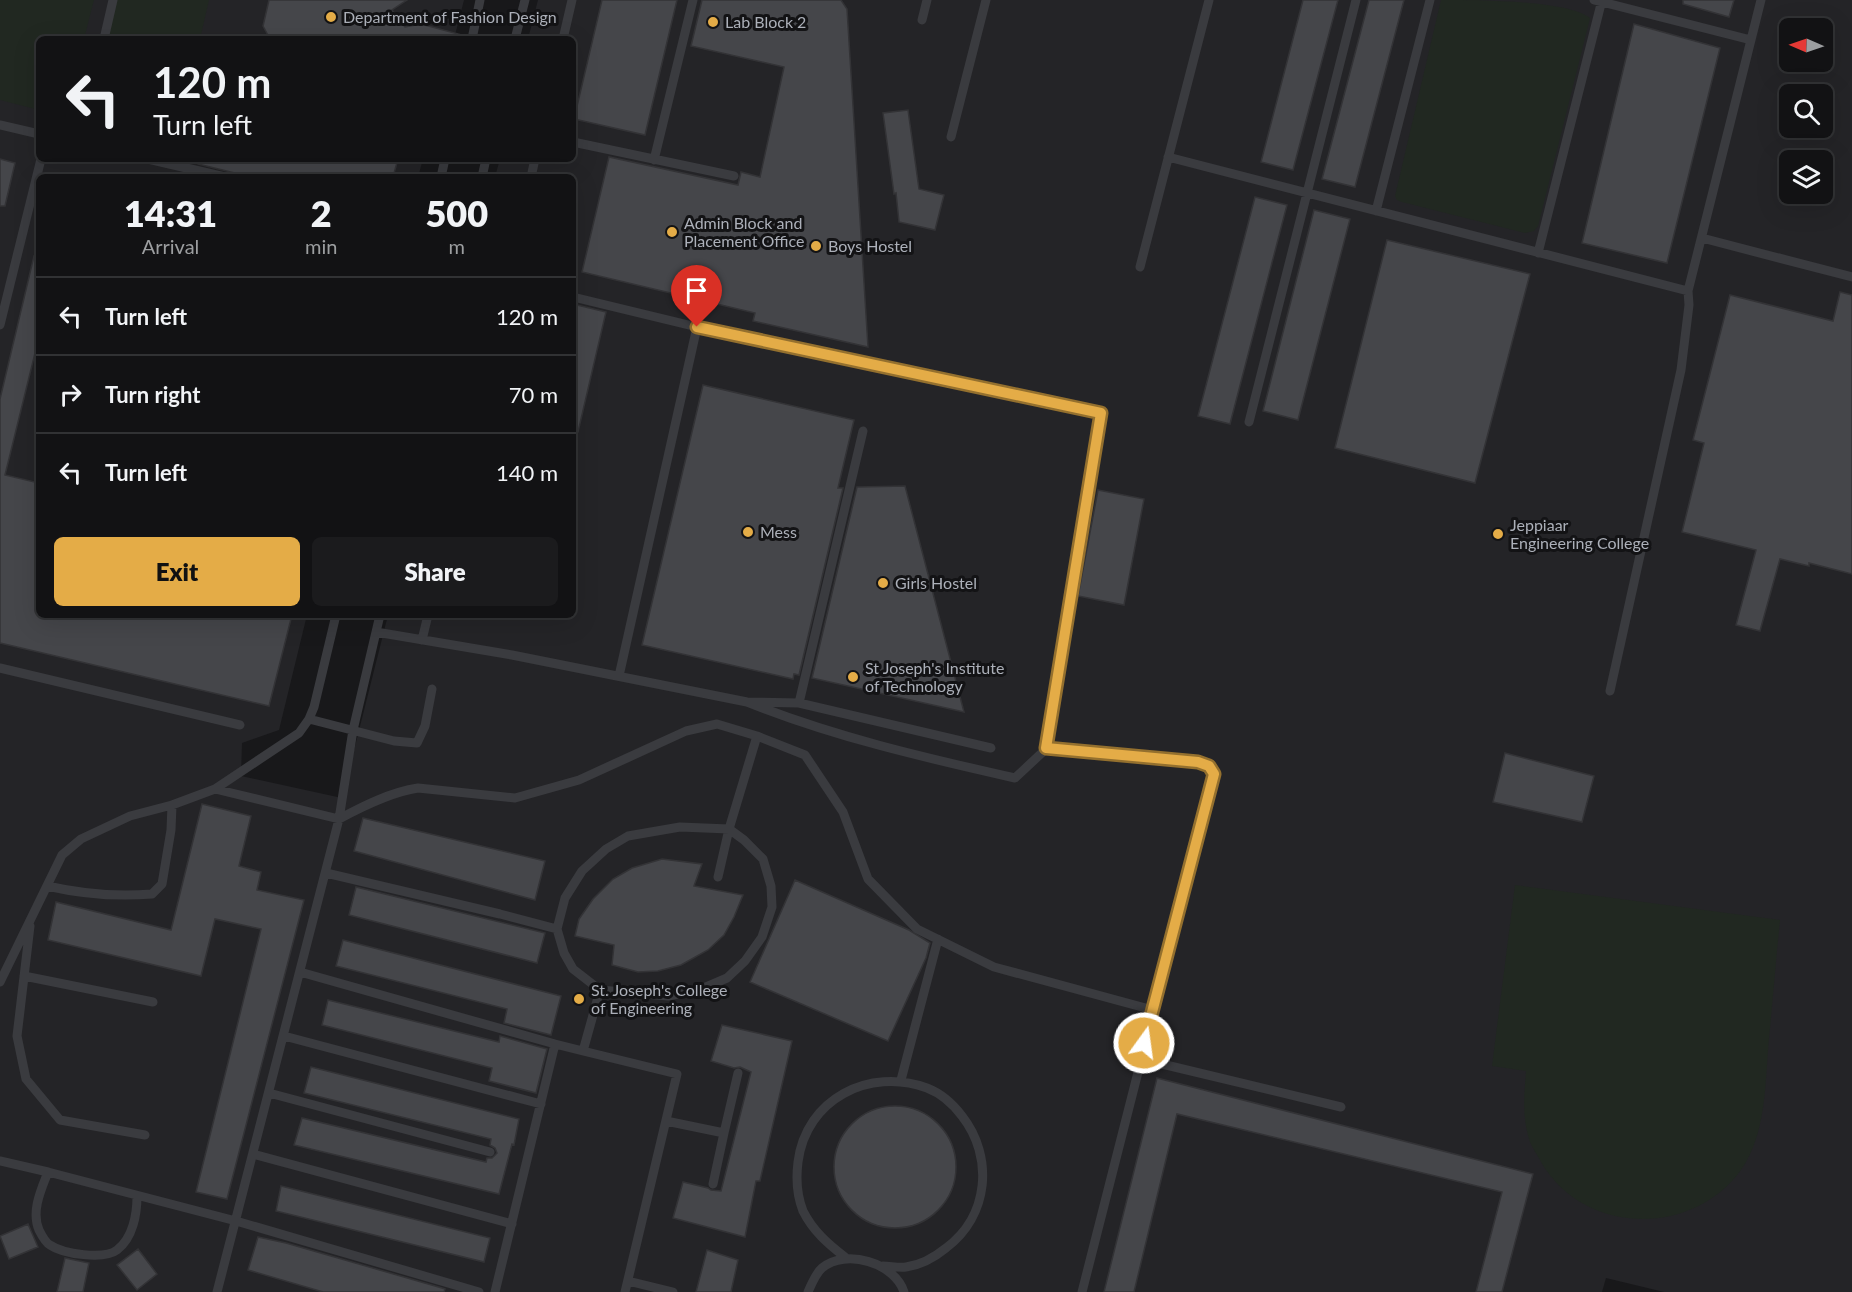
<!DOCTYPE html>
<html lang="en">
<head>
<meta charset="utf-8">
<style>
	:root { --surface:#121214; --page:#1b1b1d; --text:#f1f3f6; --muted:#9c9ea0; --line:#313234; --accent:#e4ac47 }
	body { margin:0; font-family:Lato,sans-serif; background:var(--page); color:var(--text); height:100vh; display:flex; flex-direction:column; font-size:22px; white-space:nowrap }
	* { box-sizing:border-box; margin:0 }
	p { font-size:20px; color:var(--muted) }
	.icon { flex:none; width:33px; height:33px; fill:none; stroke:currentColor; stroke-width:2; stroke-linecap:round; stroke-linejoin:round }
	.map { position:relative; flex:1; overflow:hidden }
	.panel { position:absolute; left:36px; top:174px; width:540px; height:444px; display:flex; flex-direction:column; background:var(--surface); border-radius:9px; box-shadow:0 6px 24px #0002,0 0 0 2px var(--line) }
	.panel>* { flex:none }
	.top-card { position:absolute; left:36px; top:36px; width:540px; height:126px; border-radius:9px; box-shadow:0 6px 24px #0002,0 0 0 2px var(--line); background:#121214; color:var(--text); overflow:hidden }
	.needle { width:39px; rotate:272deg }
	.controls { position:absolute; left:1779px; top:18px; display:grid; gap:12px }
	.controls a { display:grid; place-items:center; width:54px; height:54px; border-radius:9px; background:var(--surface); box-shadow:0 6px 24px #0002,0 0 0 2px var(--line); font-size:30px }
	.pin { position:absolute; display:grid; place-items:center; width:51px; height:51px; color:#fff; margin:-62px -26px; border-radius:50% 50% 50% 0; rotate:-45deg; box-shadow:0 0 6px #0007 }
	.pin .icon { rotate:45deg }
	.me { position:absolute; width:66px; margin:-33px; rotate:14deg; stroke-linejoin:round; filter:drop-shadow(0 0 4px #0008) }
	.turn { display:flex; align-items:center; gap:21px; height:126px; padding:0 18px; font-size:27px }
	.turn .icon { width:78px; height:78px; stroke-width:2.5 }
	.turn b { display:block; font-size:42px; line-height:51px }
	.eta { display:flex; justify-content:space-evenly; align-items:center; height:102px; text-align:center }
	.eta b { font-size:36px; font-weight:800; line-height:42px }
	.cta { display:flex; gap:12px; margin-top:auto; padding:12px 18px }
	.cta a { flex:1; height:69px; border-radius:9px; background:var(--accent); color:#111; font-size:24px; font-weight:800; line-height:69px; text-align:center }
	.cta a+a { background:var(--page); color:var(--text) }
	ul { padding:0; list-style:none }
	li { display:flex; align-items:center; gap:18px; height:78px; padding:0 18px; border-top:2px solid var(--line) }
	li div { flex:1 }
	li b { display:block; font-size:22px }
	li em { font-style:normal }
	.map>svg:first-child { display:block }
	.built { fill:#242427; fill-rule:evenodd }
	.green { fill:#212821 }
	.building { fill:#45464a; stroke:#333336; stroke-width:1.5 }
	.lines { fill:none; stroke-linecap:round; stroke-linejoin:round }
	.service { stroke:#3a3b3f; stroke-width:9 }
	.route-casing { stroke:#94702e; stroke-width:15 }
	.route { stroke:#e4ac47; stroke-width:10 }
	.poi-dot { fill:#e4ac47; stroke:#131315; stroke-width:2 }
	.labels { text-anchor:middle; stroke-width:6; stroke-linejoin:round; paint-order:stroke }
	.poi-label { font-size:16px; fill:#acb0b9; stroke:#131315; text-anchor:start }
</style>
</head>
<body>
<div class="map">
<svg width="1852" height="1292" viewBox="0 0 1852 1292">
	<rect width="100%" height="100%" fill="#18181a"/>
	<!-- built -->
	<path class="built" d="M0 0H464L454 39H39V159H423L418 177H39V615H307L279 730 242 743 241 776 342 798 388 615H573V177H495L500 159H573V39H528L538 0H1852V1292H1664L1606 1278 1602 1292H0ZM1790 28H1822V62H1790ZM1790 94H1822V128H1790ZM1790 160H1822V194H1790Z"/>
	<!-- green -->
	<path class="green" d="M0 0H94L84 39H39V110L0 100Z
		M116 0H209L200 39H106Z
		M1441 0C1476 0 1567 0 1590 18L1538 226 1534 231 1525 233 1402 202 1397 200 1395 196Z
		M1515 885 1780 920C1776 959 1773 999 1769 1038 1765 1081 1767 1133 1741 1170 1692 1238 1583 1235 1541 1162 1538 1156 1533 1149 1530 1142 1522 1117 1524 1097 1526 1071L1492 1066Z"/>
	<!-- building -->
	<path class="building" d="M269 0H407L392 10 405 27 421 24 462 35V39H270L263 26Z
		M602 0H677L645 135 574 119Z
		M702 0H841L847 9 868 347 753 321 755 313 582 272 609 157 738 185 741 172 760 177 784 67 691 46Z
		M1303 0H1338L1293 170 1261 162Z
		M1369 0H1404L1355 187 1322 179Z
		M1683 0H1734L1729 17 1683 4Z
		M1634 24 1720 48 1667 263 1582 243Z
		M908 110 919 189 944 195 935 230 899 222 896 193 894 194 883 113Z
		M0 159 15 163 5 206H0Z
		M198 159H398L393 177H251L198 164Z
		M1255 197 1287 205 1230 424 1198 416Z
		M1314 210 1350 219 1298 420 1263 411Z
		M1387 240 1530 274 1475 483 1335 448Z
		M34 256 39 257V337L5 475 39 483V615H292L269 706 0 643V399Z
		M1840 292 1852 295V574L1809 563V566L1780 559 1760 631 1736 625 1756 550 1682 532 1704 443 1693 440 1730 295 1833 321Z
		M573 304 606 312 578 432H573Z
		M703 385 854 420 838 488H843L799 675 794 674 793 679 642 645Z
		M905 486 964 712 812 678 857 487Z
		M1098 490 1144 499 1124 605 1078 596Z
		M1505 753 1594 776 1582 822 1493 802Z
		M202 804 251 816 239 866 261 872 257 890 304 900 227 1199 196 1192 261 929 215 919 201 976 48 940 56 902 171 930Z
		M363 818 545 861 535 900 354 851Z
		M662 859 702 864 694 886 743 895 734 917 724 935 708 950 681 965 658 971 638 972 612 965 614 945 575 936 579 919 593 899 613 879 632 868Z
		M795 880 909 930 930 943 926 958 888 1041 750 982Z
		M356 887 545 933 537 963 349 915Z
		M343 940 561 996 551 1035 504 1023 507 1009 336 966Z
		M328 1000 499 1042 500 1036 547 1049 536 1093 489 1081 492 1068 322 1025Z
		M722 1025 792 1041 760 1181H756L745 1237 673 1218 683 1182 708 1188 711 1190 721 1191 751 1072 740 1067 734 1068 711 1061Z
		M311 1067 519 1119 514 1145 512 1144 499 1194 294 1145 302 1118 486 1162 487 1158H492L497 1153 495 1148 490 1145 491 1139 304 1093Z
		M1157 1078 1533 1174 1502 1292H1476L1502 1192 1177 1114 1134 1292H1104Z
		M834 1167a61 61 0 1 1 122 0a61 61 0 1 1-122 0Z
		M281 1186 490 1238 484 1262 276 1211Z
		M28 1224 38 1247 9 1259 0 1236Z
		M258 1237 286 1243 442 1288 445 1289 444 1292H323L248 1270Z
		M138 1249 157 1274 137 1290 117 1265Z
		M707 1250 738 1260 731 1292H696Z
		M65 1258 89 1263 83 1292H57Z"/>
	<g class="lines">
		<!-- service -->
		<path class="service" d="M1594 0 1751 40
			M922 20 927 0
			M104 39 113 0
			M472 39 480 0
			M515 39 525 0
			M563 39 572 0
			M0 125 39 134
			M951 137 986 0
			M573 142 734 176
			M1168 157 1688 291
			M148 159 225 177
			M654 160 693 0
			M441 177 445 159
			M482 177 486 159
			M531 177 535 159
			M1376 211 1430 0
			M1702 238 1852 277
			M1538 253 1602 0
			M1140 267 1209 0
			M573 297 697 327 1101 413 1046 749 1015 778C922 757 835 737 747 702
			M0 325 41 159
			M1249 422 1356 0
			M376 632 512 655 747 702 799 703 991 748
			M422 640 428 615
			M0 668 240 725
			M619 676 697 327
			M1610 691 1681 370 1689 305 1688 291 1761 0
			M799 703 863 431
			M309 719 394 741 417 743 425 726 432 689
			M1046 749 1198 762 1209 766 1214 774 1082 1292
			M215 789 339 819C363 806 391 792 418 788L515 798 579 780 686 731 717 724 757 736 805 755 843 812 868 879 917 929 994 967 1153 1010
			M680 827 729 829 744 840 763 859 771 886 772 907 762 937 745 961 727 978 699 990 668 996 600 990 573 969 564 953 557 929 565 898 582 871 606 849 628 836Z
			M326 873 500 914 557 929
			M718 877 729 829 757 736
			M47 886C82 894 116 897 152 894L162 884 171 830 172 805
			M30 926 17 1036 26 1079 60 1120 145 1135
			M300 972 555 1044
			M24 976 153 1002
			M0 982 62 855 81 839 130 816 172 805 215 789 299 733 309 719 314 707 336 615
			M600 990 583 1051 677 1074 625 1292
			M284 1036 541 1104
			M1141 1059 1341 1107
			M901 1080 938 939
			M269 1093 490 1152
			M666 1121 724 1133 713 1184
			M724 1133 738 1073
			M253 1154 512 1224
			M0 1161 48 1172
			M137 1196C137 1214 133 1238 117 1250 104 1260 63 1254 50 1245 46 1243 41 1234 39 1230 31 1211 41 1190 48 1172L236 1221 479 1292
			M845 1257C828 1244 813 1231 803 1211 797 1196 796 1178 798 1162 806 1099 869 1067 927 1088 940 1093 953 1104 962 1116 994 1157 989 1216 946 1248 935 1257 921 1265 906 1267 899 1268 890 1266 883 1266
			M628 1281 673 1292
			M217 1292 339 819 353 730 380 615
			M495 1292 555 1044 583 1051
			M808 1292C811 1285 816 1273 822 1268 846 1248 895 1263 904 1292"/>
	</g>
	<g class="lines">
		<!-- route casing -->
		<g class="route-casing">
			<path id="route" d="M697 327 1101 413 1046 748 1198 762 1209 766 1214 774 1144 1043"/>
		</g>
		<!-- route -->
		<use href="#route" class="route"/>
	</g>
	<!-- markers -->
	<g class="poi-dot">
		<circle cx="331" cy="17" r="6"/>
		<circle cx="713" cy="22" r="6"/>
		<circle cx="672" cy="232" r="6"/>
		<circle cx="816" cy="246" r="6"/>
		<circle cx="748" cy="532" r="6"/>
		<circle cx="1498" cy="534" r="6"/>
		<circle cx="883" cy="583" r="6"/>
		<circle cx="853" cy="677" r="6"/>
		<circle cx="579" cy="999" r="6"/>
	</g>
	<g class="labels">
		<!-- poi labels -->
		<g class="poi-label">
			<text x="343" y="23">Department of Fashion Design</text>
			<text x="725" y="28">Lab Block 2</text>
			<text x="684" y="229">Admin Block and<tspan x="684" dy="18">Placement Office</tspan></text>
			<text x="828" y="252">Boys Hostel</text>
			<text x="1510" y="531">Jeppiaar<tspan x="1510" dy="18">Engineering College</tspan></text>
			<text x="760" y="538">Mess</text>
			<text x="895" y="589">Girls Hostel</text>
			<text x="865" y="674">St Joseph's Institute<tspan x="865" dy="18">of Technology</tspan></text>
			<text x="591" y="996">St. Joseph's College<tspan x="591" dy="18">of Engineering</tspan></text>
		</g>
	</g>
</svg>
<div class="controls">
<a><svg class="needle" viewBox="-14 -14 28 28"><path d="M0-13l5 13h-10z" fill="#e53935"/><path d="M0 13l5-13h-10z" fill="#9c9ea0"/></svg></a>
<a><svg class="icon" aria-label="search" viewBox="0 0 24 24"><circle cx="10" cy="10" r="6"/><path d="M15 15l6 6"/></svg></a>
<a><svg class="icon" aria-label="layers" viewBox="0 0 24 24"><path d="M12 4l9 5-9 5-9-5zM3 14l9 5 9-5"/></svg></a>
</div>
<div class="pin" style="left:697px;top:327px;background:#d93025"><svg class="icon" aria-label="arrive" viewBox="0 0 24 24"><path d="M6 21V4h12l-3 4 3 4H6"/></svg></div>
<svg class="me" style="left:1144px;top:1043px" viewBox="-20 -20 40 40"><circle r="17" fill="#e4ac47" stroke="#fff" stroke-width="3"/><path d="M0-11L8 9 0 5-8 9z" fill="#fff"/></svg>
<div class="top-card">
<div class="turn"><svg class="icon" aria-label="left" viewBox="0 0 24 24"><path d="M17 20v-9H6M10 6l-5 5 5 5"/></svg><div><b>120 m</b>Turn left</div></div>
</div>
<section class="panel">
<div class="eta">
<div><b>14:31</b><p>Arrival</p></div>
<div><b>2</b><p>min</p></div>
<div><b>500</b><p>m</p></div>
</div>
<ul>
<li><svg class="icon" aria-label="left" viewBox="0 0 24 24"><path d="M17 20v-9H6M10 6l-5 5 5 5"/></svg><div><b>Turn left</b></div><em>120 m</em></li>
<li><svg class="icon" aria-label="right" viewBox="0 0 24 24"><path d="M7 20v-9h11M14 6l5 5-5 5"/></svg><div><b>Turn right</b></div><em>70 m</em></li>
<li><svg class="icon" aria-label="left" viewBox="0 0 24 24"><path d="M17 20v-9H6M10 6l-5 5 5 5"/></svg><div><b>Turn left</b></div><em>140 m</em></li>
</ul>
<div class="cta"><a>Exit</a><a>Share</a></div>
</section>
</div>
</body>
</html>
